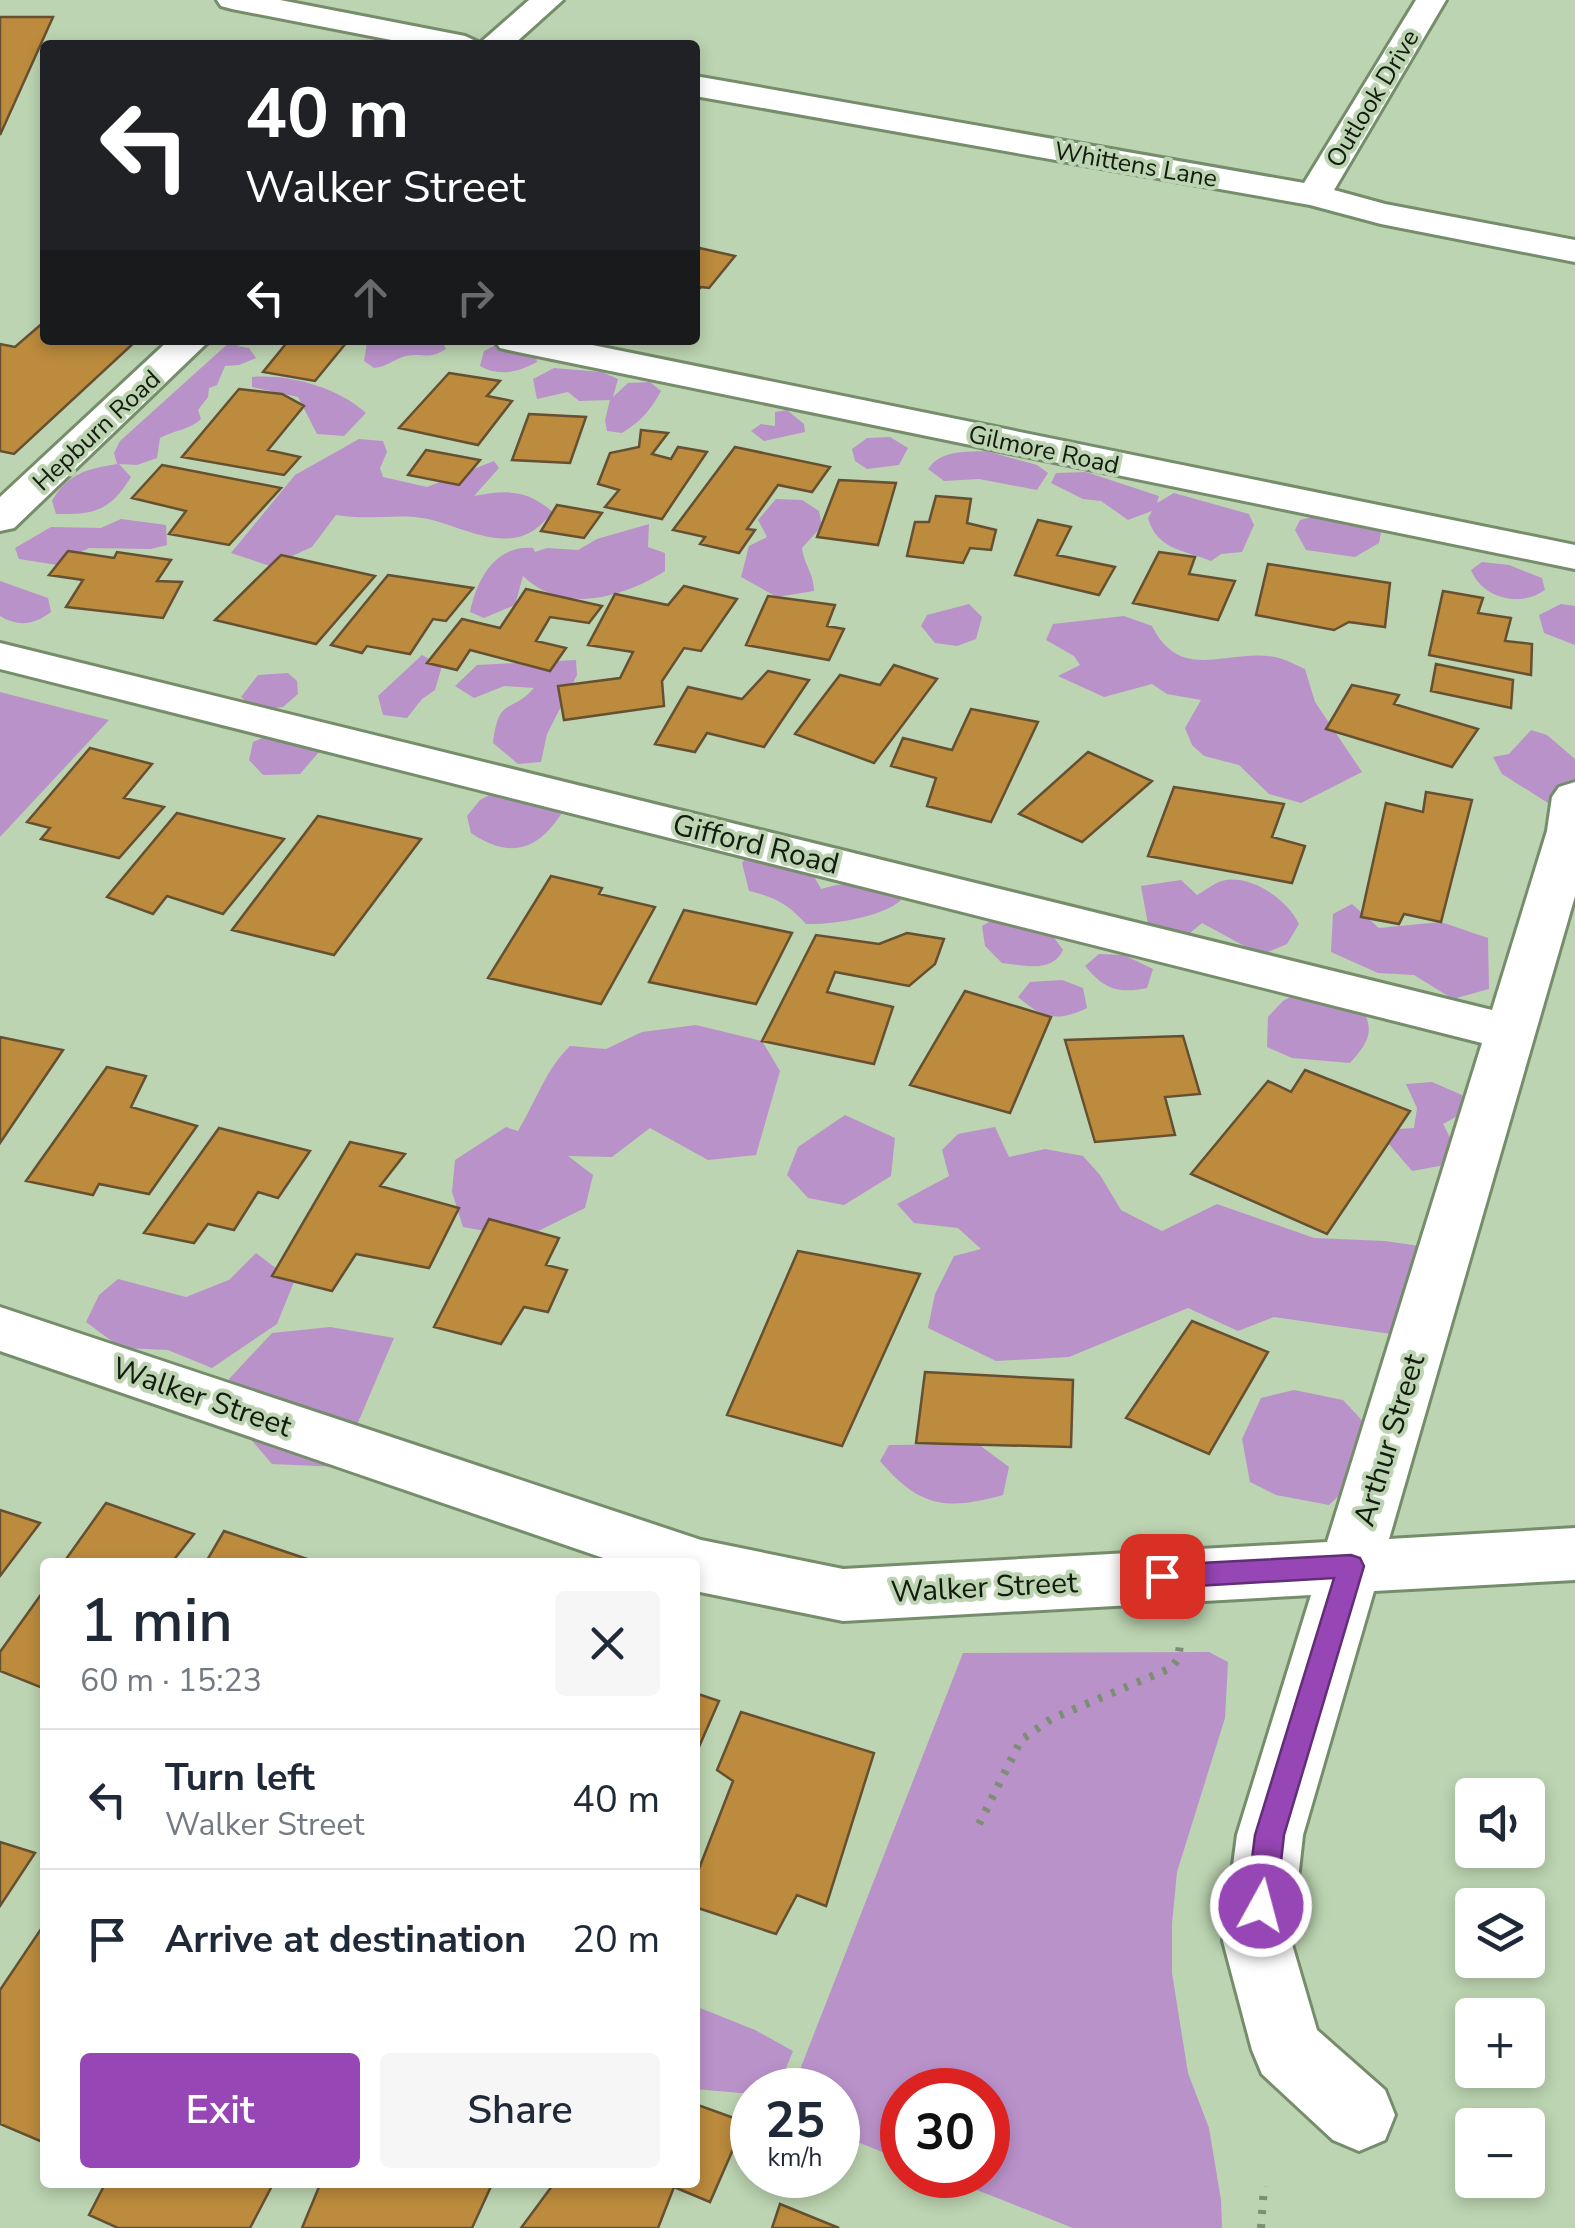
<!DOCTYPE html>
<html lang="en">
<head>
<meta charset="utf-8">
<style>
	:root { --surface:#fff; --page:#f6f6f7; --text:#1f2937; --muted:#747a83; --line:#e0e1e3; --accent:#9746b5 }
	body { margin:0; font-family:"Nunito Sans",sans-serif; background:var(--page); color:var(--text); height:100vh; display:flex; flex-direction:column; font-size:38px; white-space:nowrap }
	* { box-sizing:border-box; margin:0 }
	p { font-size:32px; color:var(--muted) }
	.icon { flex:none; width:55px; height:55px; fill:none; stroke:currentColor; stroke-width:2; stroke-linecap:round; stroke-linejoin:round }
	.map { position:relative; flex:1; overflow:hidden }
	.drawer { position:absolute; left:40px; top:1558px; width:660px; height:630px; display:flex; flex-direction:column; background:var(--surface); border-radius:10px; box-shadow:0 5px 15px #0003 }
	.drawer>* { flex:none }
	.guide { position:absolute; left:40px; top:40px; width:660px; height:305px; border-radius:10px; box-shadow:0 5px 15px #0003; background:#202124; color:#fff; overflow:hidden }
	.tools { position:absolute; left:1455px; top:1778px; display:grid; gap:20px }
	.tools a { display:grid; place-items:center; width:90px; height:90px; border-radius:10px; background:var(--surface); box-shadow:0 5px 15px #0003; font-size:50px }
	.speed { position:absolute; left:730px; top:2068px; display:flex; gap:20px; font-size:50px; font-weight:700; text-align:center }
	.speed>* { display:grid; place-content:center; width:130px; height:130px; border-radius:50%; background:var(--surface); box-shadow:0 5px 15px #0003; line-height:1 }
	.speed small { font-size:25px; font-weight:400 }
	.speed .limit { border:15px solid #d22; background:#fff; color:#111 }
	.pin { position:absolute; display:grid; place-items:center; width:85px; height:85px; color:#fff; margin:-42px; border-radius:20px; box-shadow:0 5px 15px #0006 }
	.me { position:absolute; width:110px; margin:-55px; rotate:7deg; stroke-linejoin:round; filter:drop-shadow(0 0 8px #0008) }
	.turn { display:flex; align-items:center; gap:35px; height:210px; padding:0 40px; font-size:45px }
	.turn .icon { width:130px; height:130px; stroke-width:2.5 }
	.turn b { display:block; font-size:70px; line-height:85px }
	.lanes { display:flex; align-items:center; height:95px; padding:0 40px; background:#0003; justify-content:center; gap:50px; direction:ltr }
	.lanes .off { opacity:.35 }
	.round { display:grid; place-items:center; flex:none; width:105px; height:105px; border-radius:10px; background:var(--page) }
	.overview { display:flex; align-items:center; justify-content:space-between; height:170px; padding:0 40px }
	h1 { font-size:60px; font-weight:600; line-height:75px }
	.primary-button { display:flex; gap:20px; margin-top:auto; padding:20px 40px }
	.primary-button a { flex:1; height:115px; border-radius:10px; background:var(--accent); color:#fff; font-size:40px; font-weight:600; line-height:115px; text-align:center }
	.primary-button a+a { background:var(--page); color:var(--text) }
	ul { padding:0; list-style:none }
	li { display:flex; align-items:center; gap:30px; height:140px; padding:0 40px; border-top:2px solid var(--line) }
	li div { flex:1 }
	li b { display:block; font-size:38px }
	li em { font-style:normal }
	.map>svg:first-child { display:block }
	.green { fill:#ba92ca }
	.building { fill:#bc8b3d; stroke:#655031; stroke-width:2.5 }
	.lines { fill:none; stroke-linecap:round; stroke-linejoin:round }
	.minor-casing { stroke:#768d6c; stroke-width:6 }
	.path { stroke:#7c8e73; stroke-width:8; stroke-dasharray:4 10; stroke-linecap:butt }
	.minor { fill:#fff; fill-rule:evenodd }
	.route { fill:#9746b5; stroke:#622e76; stroke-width:2.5 }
	.labels { text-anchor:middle; stroke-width:8; stroke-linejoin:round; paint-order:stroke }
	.far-street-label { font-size:25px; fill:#131b0f; stroke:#bcd4b1 }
	.street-label { font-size:30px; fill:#131b0f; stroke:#bcd4b1 }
</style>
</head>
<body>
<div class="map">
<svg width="1575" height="2228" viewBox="0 0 1575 2228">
	<rect width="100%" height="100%" fill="#bcd4b1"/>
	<!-- green -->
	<path class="green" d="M232 340H259L237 346 249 348 256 358 239 365 225 366 217 385 209 388 208 397 198 410 201 419C189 430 175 430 160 438L157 458 137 465 119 464 131 477C111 510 95 515 56 514L52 501C68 473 87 469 117 464L114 453 120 441Z
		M376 340H441L446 349C426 361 424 352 406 356 394 359 387 367 374 368L364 361 367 343Z
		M498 344 534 345 537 362C519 372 498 377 480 366L484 351Z
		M554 368 602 372 618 379 613 397 628 383 650 382 661 391C651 410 640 422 622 433L607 431 605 420 610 400 579 401 568 392 537 399 533 379Z
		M252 377C289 374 337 387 366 413L344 436 317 434 298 397 252 387Z
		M787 410 804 424 805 432 764 441 751 431 761 424 775 426V412Z
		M890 437 908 448 899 465 867 469 855 461 852 449 867 438Z
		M359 439 383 441 387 452 380 468 383 477 427 487 494 461 499 468 474 496C507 490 526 489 553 512 546 519 538 529 529 533 494 551 451 520 415 517 388 515 363 520 336 515L312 547 270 566 231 553 295 475Z
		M986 451 1037 465 1048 473 1037 490 979 479 944 481 928 469C941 450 965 452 986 451Z
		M1086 472 1159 496 1157 503 1174 493 1249 514 1254 525 1242 552 1221 554 1211 561C1184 550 1157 550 1148 518L1152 511 1128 520 1101 501 1083 499 1051 483 1056 473Z
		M776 499 802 500 819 511 822 526 802 548C804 565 814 573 814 591L777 597 741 577 749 546 767 537 758 520Z
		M1331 512 1382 527 1379 543 1355 557 1306 550 1295 530 1300 520Z
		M121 519 166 525 167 545 151 549 89 548 57 565 19 559 15 548 51 527 101 528Z
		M649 524 648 547 665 553V571C622 598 563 615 523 576L515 605 484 618 470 612C477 580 494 545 533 548L535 552 547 548 578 550 597 539Z
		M1482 562 1509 565 1542 578 1545 590C1520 608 1482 598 1471 570Z
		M0 581 48 598 51 612C34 625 18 627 0 616Z
		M969 604 982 617 976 639 957 646 935 643 921 626 927 615Z
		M1561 604 1575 606V645L1544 633 1539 615Z
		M1124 616 1152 626C1181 684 1227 648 1275 657 1285 659 1296 665 1305 669L1315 702 1362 772 1301 803 1269 794 1239 765 1204 756 1192 745 1185 728 1201 700 1167 694 1152 684 1104 697 1058 676 1080 665 1074 656 1046 640 1053 624Z
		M422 655 442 666 435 690 422 699 407 718 383 715 378 696Z
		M576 660 577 675 547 734 541 762 518 764 493 743C499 695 510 715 534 688L504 686 474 698 455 686 477 665Z
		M288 673 297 681 298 694 283 707 256 710 241 697 258 675Z
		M0 692 109 720 0 837Z
		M1531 730 1547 735 1575 759V795L1548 803 1502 774 1493 757 1509 754Z
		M275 733 331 738 300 774 263 775 249 760 253 742Z
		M511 783 547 792 563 811C539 850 511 860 471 833L467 816 480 800Z
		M753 848 809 867 821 889C852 880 875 879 901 900 883 917 831 925 806 924 789 905 775 897 749 891L742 863Z
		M1181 880 1197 895C1206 890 1217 881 1226 880 1254 876 1288 901 1299 924L1287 944 1261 955 1202 923 1190 933 1148 924 1141 886Z
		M1352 904 1379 928 1441 922 1488 938 1489 989 1453 999 1414 975 1378 973 1331 952 1333 914Z
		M1002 914 1047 928 1063 950C1052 974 1023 965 1002 963L985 946 982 926Z
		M1099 954 1124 955 1153 969 1147 988C1118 994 1104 989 1085 966Z
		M1062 980 1083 988 1087 1008C1058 1022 1043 1019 1018 997L1030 982Z
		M1307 988 1353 992C1372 1024 1377 1034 1350 1063L1292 1058 1267 1047 1268 1017 1283 1001Z
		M696 1025 762 1041 780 1071 756 1155 708 1160 650 1128 612 1157 568 1156 593 1175 585 1208 524 1238 463 1227 452 1192 455 1160 506 1127 518 1131C536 1101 546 1069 570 1046L606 1049 642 1032Z
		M1432 1082 1462 1095 1465 1112 1443 1124 1455 1147 1445 1165 1412 1171 1388 1143 1398 1129 1414 1128 1417 1108 1406 1084Z
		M845 1115 895 1138 891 1176 844 1205 808 1198 787 1175 798 1147Z
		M995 1127 1009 1157 1045 1149 1083 1156 1100 1175 1121 1210 1162 1231 1217 1204 1314 1238 1385 1241 1433 1248 1398 1335 1274 1317 1238 1331 1188 1308 1069 1357 996 1361 928 1328 935 1294 954 1256 981 1249 958 1228 914 1223 897 1204 949 1176 942 1150 958 1134Z
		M256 1253 294 1282 277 1324 212 1368 168 1350 121 1348 86 1322 99 1295 118 1279 186 1297 229 1280Z
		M330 1327 394 1338 339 1467 272 1464 235 1421 229 1379 272 1333Z
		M1294 1390 1343 1400 1373 1432 1363 1473 1329 1505 1276 1495 1250 1482 1242 1439 1261 1398Z
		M978 1444 1009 1467 1003 1495C946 1511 919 1507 880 1461L889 1445Z
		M1209 1652 1228 1662 1225 1718 1177 1872 1172 1924V1973L1188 2073 1209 2128 1221 2200 1222 2228H1073L939 2175H988V2090H902V2160L838 2134V2090H792L963 1653Z
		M695 2006 755 2030 793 2051 777 2090H752V2094L695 2089Z"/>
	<!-- building -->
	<path class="building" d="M0 17H53L0 135Z
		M695 247 735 256 709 288 701 287 695 293Z
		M45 321V340H137L14 454 0 451V344L15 347Z
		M289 340H334L347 342 315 381 263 372Z
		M449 373 500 381 487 396 512 401 478 445 399 428Z
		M239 389 282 394 304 406 268 450 300 457 284 475 182 457Z
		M529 414 586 417 570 463 512 460Z
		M641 430 668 433 652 454 671 459 678 447 707 452 662 519 605 507 619 490 598 484 610 453 639 447Z
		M735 447 830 467 812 492 778 485 747 529 755 530 739 553 700 544 705 537 673 530Z
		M426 450 480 460 459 485 408 475Z
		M162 465 281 488 229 545 169 534 186 511 132 498Z
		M839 480 896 483 878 545 817 537Z
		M936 496 971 499 967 523 996 530 991 550 970 548 963 563 907 556 915 522H929Z
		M557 505 602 513 584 538 541 531Z
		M1038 520 1071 527 1057 555 1115 567 1099 595 1015 575Z
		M68 551 114 558 117 552 171 560 157 581 182 582 163 618 66 607 83 580 49 575Z
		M1159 552 1195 557 1189 574 1235 581 1218 620 1133 603Z
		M281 555 375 576 316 644 215 620Z
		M1268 564 1390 583 1385 627 1349 622 1334 630 1256 615Z
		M388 575 473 588 446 621 433 619 410 654 367 646 362 653 331 645Z
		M684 586 737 599 701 651 684 648 662 681 664 706 564 720 558 686 620 678 633 652 588 645 615 594 668 605Z
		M526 589 602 606 589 623 550 617 536 641 566 648 550 671 470 650 457 670 427 663 462 619 500 628Z
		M1443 591 1483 598 1478 613 1511 618 1505 641 1532 644 1531 675 1429 655Z
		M768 596 835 605 827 626 844 629 829 660 746 645Z
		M1436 664 1513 680 1511 708 1431 691Z
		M894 665 937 679 874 763 795 734 840 675 880 685Z
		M768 671 809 680 764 747 707 733 695 752 655 744 688 687 742 699Z
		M1352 685 1399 695 1394 704 1478 729 1452 767 1326 729Z
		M971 709 1038 722 991 822 927 806 936 778 891 766 903 738 952 750Z
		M90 748 152 764 124 798 164 807 119 858 41 839 50 828 27 822Z
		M1088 752 1152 781 1082 842 1019 814Z
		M1174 787 1284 804 1272 837 1305 846 1292 883 1148 856Z
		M1426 792 1472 800 1441 922 1404 914 1399 924 1361 917 1386 803 1423 812Z
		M177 813 284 839 223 914 167 896 153 914 107 897Z
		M318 816 421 839 334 955 232 930Z
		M551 876 602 888 599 894 655 907 601 1004 488 978Z
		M684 910 792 933 756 1004 649 982Z
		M907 933 944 939 935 964 909 986 835 972 827 992 893 1007 874 1064 762 1041 816 935 879 944Z
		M965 991 1051 1017 1010 1113 910 1085Z
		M1183 1036 1200 1094 1165 1097 1175 1135 1095 1142 1065 1040Z
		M0 1037 63 1050 0 1143Z
		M107 1067 146 1076 131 1107 197 1126 149 1194 99 1184 93 1195 26 1181Z
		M1305 1070 1410 1111 1327 1234 1191 1174 1268 1081 1291 1092Z
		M219 1128 310 1151 278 1198 258 1192 234 1230 208 1224 194 1243 144 1233Z
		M350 1142 405 1154 380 1186 459 1208 429 1268 356 1254 332 1291 272 1276Z
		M489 1219 559 1238 546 1265 567 1270 548 1312 524 1307 501 1344 434 1327Z
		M798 1251 920 1274 842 1446 727 1415Z
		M1192 1321 1268 1352 1209 1454 1126 1418Z
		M925 1372 1073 1380 1071 1447 916 1443Z
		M106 1503 194 1534 172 1562H64Z
		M0 1510 40 1523 0 1576Z
		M224 1531 316 1562H206Z
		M45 1589V1689L0 1671V1652Z
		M695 1693 719 1701 695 1756Z
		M741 1712 874 1753 826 1906 797 1895 776 1934 695 1907V1879L733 1781 717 1770Z
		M0 1842 35 1853 0 1906Z
		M45 1923V2143L0 2124V1990Z
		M695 2104 745 2122 710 2202 674 2187 658 2228H521L555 2182H695Z
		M106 2182H274L250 2228H118L89 2215Z
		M321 2182H493L472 2228H302Z
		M780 2204 839 2228H772Z"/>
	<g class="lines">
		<!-- minor casing -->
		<g class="minor-casing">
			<path id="minor" d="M217 0H280L465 36 480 43 529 0H563L513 45H417L232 9 221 6Z
				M1416 0H1446L1334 190 1385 204 1575 240V262L1381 224 1310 205 695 96V76L1304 183Z
				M169 340H210L14 528 0 531V497Z
				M494 340H568L1575 545V569L513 351 500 348Z
				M0 643 1492 1010 1547 831 1552 797 1559 787 1575 782V896L1389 1539 1575 1528V1580L1374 1591 1303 1835 1291 1941 1317 2030 1385 2090 1395 2115 1385 2140 1359 2151 1333 2140 1262 2074 1252 2050 1223 1941 1237 1835 1311 1595 843 1621 695 1591V1562H615L0 1351V1307L701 1540 843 1569 1327 1542 1482 1043 0 669Z"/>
		</g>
		<!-- path -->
		<path class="path" d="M979 1824 1021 1740 1051 1719 1171 1668 1178 1659 1180 1645
			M1261 2228 1264 2186"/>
		<!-- minor -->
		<use href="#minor" class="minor"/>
	</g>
	<!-- route -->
	<path class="route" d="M1351 1555 1360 1558 1364 1566 1284 1835 1276 1906 1271 1916 1261 1920 1251 1916 1246 1906 1255 1835 1334 1578 1162 1588 1153 1584 1149 1576 1153 1568 1162 1565Z"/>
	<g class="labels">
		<!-- far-street labels -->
		<g class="far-street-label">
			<text transform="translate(1372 98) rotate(-59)" y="9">Outlook Drive</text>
			<text transform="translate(1136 164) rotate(10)" y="9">Whittens Lane</text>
			<text transform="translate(96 430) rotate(-43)" y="9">Hepburn Road</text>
			<text transform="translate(1044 449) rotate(12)" y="9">Gilmore Road</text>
		</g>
		<!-- street labels -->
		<g class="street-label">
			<text transform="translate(756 844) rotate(14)" y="10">Gifford Road</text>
			<text transform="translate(202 1397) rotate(19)" y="10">Walker Street</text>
			<text transform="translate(1389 1440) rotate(-73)" y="10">Arthur Street</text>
			<text transform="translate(984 1587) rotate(-3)" y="10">Walker Street</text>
		</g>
	</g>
</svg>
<div class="tools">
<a><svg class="icon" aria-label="sound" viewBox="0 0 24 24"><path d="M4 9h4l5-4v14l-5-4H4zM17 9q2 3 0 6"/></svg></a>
<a><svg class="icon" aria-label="layers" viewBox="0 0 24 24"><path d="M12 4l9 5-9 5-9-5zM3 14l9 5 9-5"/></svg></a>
<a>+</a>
<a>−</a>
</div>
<div class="speed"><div>25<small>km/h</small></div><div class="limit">30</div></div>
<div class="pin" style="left:1162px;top:1576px;background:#d93025"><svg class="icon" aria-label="arrive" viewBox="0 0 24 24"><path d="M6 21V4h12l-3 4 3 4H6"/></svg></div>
<svg class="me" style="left:1261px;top:1906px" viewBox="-20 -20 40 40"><circle r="17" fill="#9746b5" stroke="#fff" stroke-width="3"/><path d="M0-11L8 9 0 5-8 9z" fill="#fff"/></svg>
<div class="guide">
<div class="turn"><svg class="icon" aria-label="left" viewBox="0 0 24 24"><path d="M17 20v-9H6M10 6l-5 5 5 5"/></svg><div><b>40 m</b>Walker Street</div></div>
<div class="lanes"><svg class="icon" aria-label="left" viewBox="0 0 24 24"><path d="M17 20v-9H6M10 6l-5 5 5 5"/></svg><svg class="icon off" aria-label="ahead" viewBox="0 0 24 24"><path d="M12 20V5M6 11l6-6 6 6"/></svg><svg class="icon off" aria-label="right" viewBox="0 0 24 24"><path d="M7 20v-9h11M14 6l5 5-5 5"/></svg></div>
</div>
<section class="drawer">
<div class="overview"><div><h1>1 min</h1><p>60 m · 15:23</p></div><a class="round"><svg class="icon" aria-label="close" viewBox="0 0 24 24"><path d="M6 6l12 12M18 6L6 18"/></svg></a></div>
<ul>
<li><svg class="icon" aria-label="left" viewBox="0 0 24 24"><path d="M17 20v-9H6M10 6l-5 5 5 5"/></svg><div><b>Turn left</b><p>Walker Street</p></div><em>40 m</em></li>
<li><svg class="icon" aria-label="arrive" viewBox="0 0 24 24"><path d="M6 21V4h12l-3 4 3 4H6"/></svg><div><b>Arrive at destination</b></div><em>20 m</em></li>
</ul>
<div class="primary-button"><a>Exit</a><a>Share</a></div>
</section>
</div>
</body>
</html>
